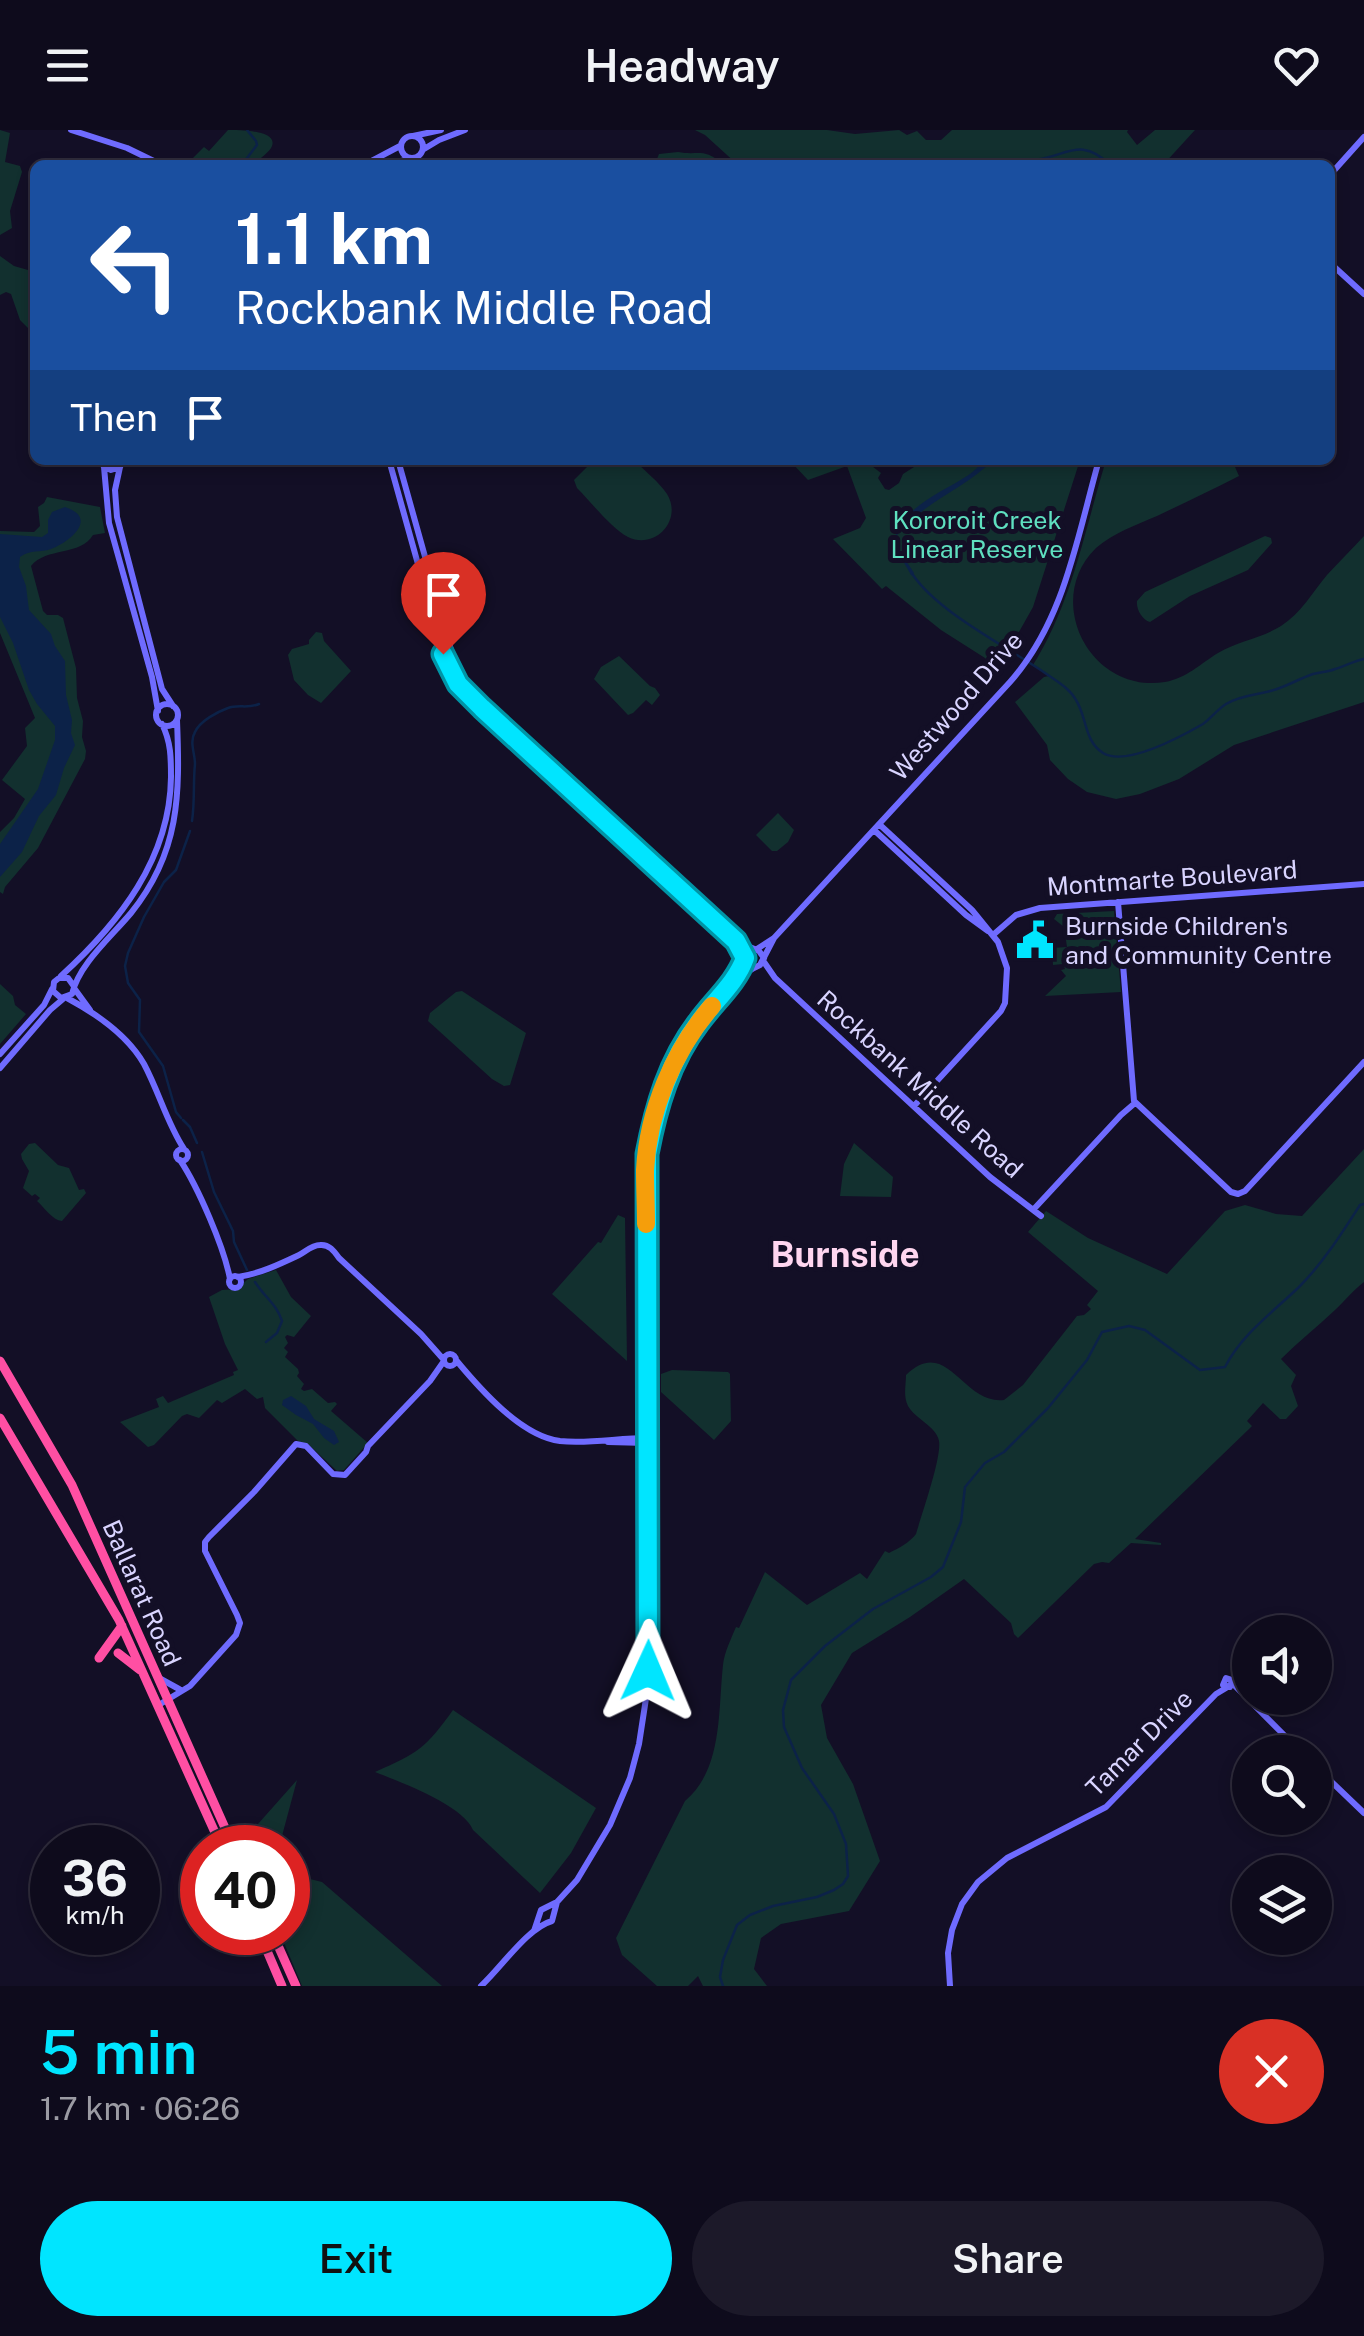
<!DOCTYPE html>
<html lang="en">
<head>
<meta charset="utf-8">
<style>
	:root { --surface:#0e0b1c; --page:#1c1929; --text:#f1f3f6; --muted:#9b9ba3; --line:#2e2b3b; --accent:#00e5ff }
	body { margin:0; font-family:"Public Sans",sans-serif; background:var(--page); color:var(--text); height:100vh; display:flex; flex-direction:column; font-size:38px; white-space:nowrap }
	* { box-sizing:border-box; margin:0 }
	p { font-size:32px; color:var(--muted) }
	.icon { flex:none; width:55px; height:55px; fill:none; stroke:currentColor; stroke-width:2; stroke-linecap:round; stroke-linejoin:round }
	.map { position:relative; height:1856px; overflow:hidden }
	.panel { display:flex; flex-direction:column; background:var(--surface); flex:1 }
	.panel>* { flex:none }
	.banner { position:absolute; left:30px; top:30px; width:1305px; height:305px; border-radius:15px; box-shadow:0 5px 15px #0003,0 0 0 2px var(--line); background:#1a4fa0; color:#fff; overflow:hidden }
	.buttons { position:absolute; left:1232px; top:1485px; display:grid; gap:20px }
	.buttons a { display:grid; place-items:center; width:100px; height:100px; border-radius:50%; background:var(--surface); box-shadow:0 5px 15px #0003,0 0 0 2px var(--line); font-size:50px }
	.speed { position:absolute; left:30px; top:1695px; display:flex; gap:20px; font-size:50px; font-weight:700; text-align:center }
	.speed>* { display:grid; place-content:center; width:130px; height:130px; border-radius:50%; background:var(--surface); box-shadow:0 5px 15px #0003,0 0 0 2px var(--line); line-height:1 }
	.speed small { font-size:25px; font-weight:400 }
	.speed .limit { border:15px solid #d22; background:#fff; color:#111 }
	.pin { position:absolute; display:grid; place-items:center; width:85px; height:85px; color:#fff; margin:-102px -42px; border-radius:50% 50% 50% 0; rotate:-45deg; box-shadow:0 0 10px #0007 }
	.pin .icon { rotate:45deg }
	.me { position:absolute; width:110px; margin:-55px; rotate:1deg; stroke-linejoin:round; filter:drop-shadow(0 0 8px #0008) }
	.turn { display:flex; align-items:center; gap:35px; height:210px; padding:0 40px; font-size:45px }
	.turn .icon { width:130px; height:130px; stroke-width:2.5 }
	.turn b { display:block; font-size:70px; line-height:85px }
	.then { display:flex; align-items:center; height:95px; padding:0 40px; background:#0003; gap:20px; font-size:38px }
	.round { display:grid; place-items:center; flex:none; width:105px; height:105px; border-radius:52px; background:var(--page) }
	.summary { display:flex; align-items:center; justify-content:space-between; height:170px; padding:0 40px }
	h1 { font-size:60px; font-weight:600; line-height:75px; color:var(--accent) }
	.action { display:flex; gap:20px; margin-top:auto; padding:20px 40px }
	.action a { flex:1; height:115px; border-radius:60px; background:var(--accent); color:#111; font-size:40px; font-weight:600; line-height:115px; text-align:center }
	.action a+a { background:var(--page); color:var(--text) }
	header { display:flex; justify-content:space-between; align-items:center; height:130px; padding:0 40px; background:var(--surface); font-size:45px; font-weight:600 }
	.map>svg:first-child { display:block }
	.green { fill:#12302f }
	.water { fill:#0c2248 }
	.lines { fill:none; stroke-linecap:round; stroke-linejoin:round }
	.stream { stroke:#0c2248; stroke-width:2.5 }
	.secondary { stroke:#6f6bff; stroke-width:6 }
	.highway { stroke:#ff4fa3; stroke-width:9 }
	.route-casing { stroke:#0095a6; stroke-width:25 }
	.route { stroke:#00e5ff; stroke-width:18 }
	.slow { stroke:#f59e0b; stroke-width:18 }
	.labels { text-anchor:middle; stroke-width:10; stroke-linejoin:round; paint-order:stroke }
	.park-label { font-size:25px; fill:#5fe0c0; stroke:#130f26 }
	.street-label { font-size:25px; fill:#d9d4ff; stroke:#130f26 }
	.poi-label { font-size:25px; fill:#d9d4ff; stroke:#130f26; text-anchor:start }
	.district-label { font-size:35px; font-weight:bold; fill:#ffd6f0; stroke:#130f26 }
</style>
</head>
<body>
<header><svg class="icon" aria-label="menu" viewBox="0 0 24 24"><path d="M4 6h16M4 12h16M4 18h16"/></svg>Headway<svg class="icon" aria-label="heart" viewBox="0 0 24 24"><path d="M12 20l-8-8c-3-5 5-10 8-4 3-6 11-1 8 4z"/></svg></header>
<div class="map">
<svg width="1364" height="1856" viewBox="0 0 1364 1856">
	<rect width="100%" height="100%" fill="#130f26"/>
	<!-- green -->
	<path class="green" d="M0 0 10 3 5 32 20 36 22 42 10 81 12 98 0 105Z
		M228 0C239 0 278 0 272 16 270 22 258 30 253 35H186L204 17 209 21Z
		M695 0H827L855 4 899 0 907 5 917 1 926 10H941L952 0H1128L1127 2 1137 15 1155 0H1195L1163 35H738L705 5Z
		M678 22C698 26 704 17 722 34L662 35 657 29 659 24Z
		M0 126 14 136 35 142V205L20 190 11 164 6 162 0 165Z
		M594 330H634C645 341 659 352 667 364 683 390 655 420 628 407 611 398 591 372 577 358L574 350Z
		M791 330 810 332 864 330 881 343 878 348 885 359 889 360 899 353 903 344 925 330H1080L1033 477 1010 518 987 544 985 528 941 500 886 456 882 459 833 409 860 398 866 388 847 336 808 350 790 331Z
		M1106 330H1232L1239 346C1212 360 1184 373 1157 386 1136 395 1113 403 1096 418 1042 471 1091 564 1165 552 1187 548 1200 534 1218 523 1238 511 1262 508 1281 496 1302 482 1312 463 1327 445 1339 432 1352 419 1364 406V572L1234 615 1179 649 1140 664 1116 669 1087 662 1068 649 1050 630 1047 615 1015 572 1044 547 1049 546 1033 535C1072 473 1085 399 1106 330Z
		M47 367 100 377 105 403 93 405C81 426 46 417 31 436L43 481 47 485H58L63 488 76 538 77 568 83 591 82 607 86 621 85 629 38 718 5 757 3 764 0 762V702L14 688 25 669 2 650 27 616 25 598 35 588 0 503V401L34 402 40 396 38 377 44 373Z
		M1265 406 1271 408 1272 413 1248 440 1190 466 1150 492C1142 490 1136 479 1137 471L1145 462Z
		M316 502 322 503 324 511 351 541 321 573 308 565 294 550 288 525 292 519 309 514V510Z
		M619 526 650 556 655 558 660 565 652 575 646 570 633 583 628 585 594 549 601 537Z
		M778 683 794 700 788 712 777 721H772L756 705Z
		M1114 781 1121 862 1045 866 1066 846 1061 840 1065 839 1063 834 1053 835 1052 818 1067 817 1064 797 1054 789 1057 784Z
		M0 854 13 866 15 875 26 884 0 914Z
		M462 861 526 903 510 955 504 956 492 949 428 891 430 883 456 862Z
		M35 1013 58 1035 69 1038 79 1060 84 1059 86 1063 62 1091C52 1090 45 1078 37 1071L40 1068 35 1064 32 1066 23 1058 29 1041 22 1029 21 1024 29 1014Z
		M854 1013 893 1047 891 1067 840 1066 844 1034Z
		M1364 1019V1152C1352 1161 1345 1171 1335 1180 1317 1197 1298 1212 1281 1229L1296 1245 1291 1256 1298 1276 1286 1289H1280L1263 1273 1247 1291 1252 1296 1248 1300 1135 1409 1161 1413V1415L1131 1413 1109 1433 1102 1432 1094 1434 1018 1508 1014 1504 1011 1493 964 1449 910 1487 852 1523 821 1575 827 1608 853 1654 880 1731 849 1781 781 1794 761 1808 754 1839 767 1856H703L698 1846 688 1856H657L622 1825 616 1808 685 1671C723 1639 718 1581 723 1535 724 1523 731 1509 736 1497L739 1498 765 1442 807 1475 860 1443 867 1449 885 1421 889 1423C899 1418 909 1413 916 1404 921 1386 942 1327 939 1311 936 1296 915 1289 908 1276 903 1266 906 1255 906 1245 948 1205 962 1275 1004 1270L1023 1255 1077 1186 1084 1185 1091 1179 1087 1175 1098 1161 1028 1102 1046 1081 1088 1108 1167 1144 1225 1081 1245 1075 1276 1084 1302 1086Z
		M618 1085 625 1088 627 1231 552 1164 598 1112 601 1113Z
		M276 1140 291 1167 311 1186 294 1207 287 1205 285 1207 288 1213 284 1218 288 1222 285 1227 298 1239 299 1243 297 1246 304 1254 301 1259 304 1261 312 1259 328 1273 335 1272 337 1274 331 1281 368 1313 344 1340 337 1341 308 1314 298 1311 265 1278 263 1267 257 1269 245 1259 222 1273 217 1270 199 1288 187 1284 182 1286 154 1315 148 1317 120 1292 159 1277 156 1269 163 1266 168 1273 234 1245 233 1242 238 1240 225 1214 209 1167 222 1160 237 1159 248 1149Z
		M672 1240 728 1242 730 1244 731 1291 714 1310 661 1262V1244Z
		M453 1580 596 1678 571 1723 540 1763 473 1700C463 1675 400 1652 375 1642 418 1623 425 1619 453 1580Z
		M297 1650 282 1706 294 1722 302 1747 322 1752 442 1856H302L280 1803 288 1802V1718L246 1717 243 1711Z"/>
	<!-- water -->
	<path class="water" d="M985 330H993C965 359 923 372 897 405L899 420 914 443 913 446 911 445 894 415C897 379 941 363 967 346 974 342 979 335 985 330Z
		M65 377C99 388 70 412 51 419 40 423 31 419 20 427L19 437 26 456 29 480 51 504 55 516 65 531 66 565 72 590 71 603 75 615 64 638 56 665 39 686 22 722 0 747V714L38 659 55 610V596L37 574 29 560 13 513 0 487V404L42 407 48 403V390L52 382Z
		M291 1266 306 1276 314 1289 334 1301 339 1312 334 1315 324 1308 313 1294 296 1285 282 1275 283 1270Z"/>
	<g class="lines">
		<!-- stream -->
		<path class="stream" d="M238 35 244 32 257 15 256 11 247 0
			M986 35C1003 30 1018 32 1035 30 1067 26 1081 6 1110 35
			M913 445C940 484 1008 517 1048 545 1058 552 1070 559 1076 570 1087 587 1084 611 1103 623 1126 637 1182 606 1203 594 1211 588 1218 579 1226 574 1242 564 1261 565 1277 559 1289 555 1301 548 1313 544 1320 542 1328 542 1335 539 1345 536 1354 531 1364 529
			M192 691C195 671 193 653 195 634 195 623 189 612 195 602 200 591 217 582 228 578 238 574 248 579 259 574
			M181 988 176 982 163 936 139 902 140 870 128 853 125 836 128 823 144 787 164 752 176 740 190 701
			M183 990 190 997 197 1013
			M202 1022 214 1062 233 1101 234 1112 247 1140
			M255 1152C265 1168 276 1173 282 1191L277 1203 266 1212
			M723 1856 720 1847 723 1830 737 1795 750 1785 773 1776 817 1767 834 1760 843 1754 848 1746 846 1714 834 1684 802 1638 784 1597 783 1580 791 1550 825 1516 873 1479 931 1447 943 1437 961 1392 965 1357 985 1333 1004 1322 1048 1278 1087 1230 1102 1202 1129 1196 1145 1200 1200 1240 1225 1237C1242 1204 1273 1182 1299 1157 1323 1133 1342 1103 1360 1075L1364 1074"/>
		<!-- secondary -->
		<path class="secondary" d="M71 0 127 18 162 35
			M401 17a11 11 0 1 1 22 0a11 11 0 1 1-22 0Z
			M413 6 441 0
			M424 19 439 10 465 0
			M364 35 400 16
			M383 35 410 29
			M1330 45 1364 7
			M1330 133 1364 164
			M101 330 104 337 111 340 120 337 123 330
			M389 330 443 524 459 554 482 578 736 811 759 821 764 828
			M398 330 455 534 464 556
			M104 337 109 393 152 547 158 581
			M120 337 115 360 117 387 162 559 173 576
			M156 585a11 11 0 1 1 22 0a11 11 0 1 1-22 0Z
			M879 694 972 780 998 812 1007 838 1005 873 1001 881 914 976
			M874 700 966 785 988 801
			M1118 772 1134 971 1231 1062 1238 1064 1245 1061 1364 932
			M993 805 1016 785 1040 778 1364 754
			M757 819 774 808 1010 552C1065 490 1077 407 1099 330
			M764 832 775 848 990 1047 1041 1086
			M61 846C119 793 170 729 171 647 171 628 171 612 162 594
			M736 847 746 825 752 820
			M73 855 68 848H59L54 852 53 861 61 868 72 864C79 834 111 807 131 783 180 722 180 665 177 590
			M74 858 90 880
			M67 868C95 883 128 906 144 934 159 962 167 993 184 1019
			M0 924 44 875 52 859
			M0 938 50 880 63 869
			M176 1025a6 6 0 1 1 12 0a6 6 0 1 1-12 0Z
			M180 1030C198 1057 224 1117 230 1149
			M1033 1080 1121 985 1135 973
			M229 1152a6 6 0 1 1 12 0a6 6 0 1 1-12 0Z
			M238 1147C259 1144 280 1134 299 1125 305 1122 312 1115 320 1115 329 1114 334 1121 339 1128L421 1204 444 1230
			M444 1230a6 6 0 1 1 12 0a6 6 0 1 1-12 0Z
			M456 1230C480 1259 521 1306 560 1311 589 1314 618 1308 647 1308
			M608 1312 647 1313
			M159 1548 179 1559
			M1226 1548 1232 1550 1230 1557 1223 1555Z
			M1232 1553 1301 1622
			M157 1576 190 1556 236 1505 240 1493 237 1485 205 1421V1412L209 1407 254 1362 296 1314 306 1316 333 1344 345 1345 366 1322 368 1316 430 1251 444 1231
			M1315 1636 1364 1683
			M534 1801 541 1780 557 1772 577 1750 610 1695 630 1648 639 1614 647 1562 649 1422 645 1038C652 977 674 921 713 874 727 858 740 844 760 835L774 808
			M481 1856C501 1838 527 1798 552 1791L557 1772
			M950 1856 948 1823 952 1800 962 1774 978 1752 1007 1728 1106 1677 1216 1564 1226 1558"/>
		<!-- highway -->
		<path class="highway" d="M0 1231 72 1355 234 1718
			M0 1288 119 1490 222 1718
			M118 1523 140 1540
			M99 1528 122 1496
			M259 1802 282 1856
			M272 1802 296 1856"/>
	</g>
	<g class="lines">
		<!-- route casing -->
		<g class="route-casing">
			<path id="route" d="M443 524 458 554 482 578 736 811 745 828C736 853 715 870 699 892 669 931 656 977 647 1024L648 1541"/>
		</g>
		<!-- route -->
		<use href="#route" class="route"/>
		<!-- slow -->
		<path class="slow" d="M646 1094C646 1076 645 1058 645 1040 648 981 674 920 712 876"/>
	</g>
	<!-- icons -->
	<defs>
		<g id="civic-bare" transform="scale(3)"><path d="M-.6-6.5H3V-4.5H.6V-3L4-1V1h2V6H-6V1h2V-1L-.6-3ZM-1.2 2.5V6h2.4V2.5Z" fill="#00e5ff" stroke="#130f26" stroke-width="2.5" paint-order="stroke"/></g>
	</defs>
	<g fill-rule="evenodd">
		<use href="#civic-bare" x="1035" y="810"/>
	</g>
	<g class="labels">
		<!-- park labels -->
		<g class="park-label">
			<text x="977" y="399">Kororoit Creek<tspan x="977" dy="29">Linear Reserve</tspan></text>
		</g>
		<!-- street labels -->
		<g class="street-label">
			<text transform="translate(956 576) rotate(-49)" y="9">Westwood Drive</text>
			<text transform="translate(1172 748) rotate(-4)" y="9">Montmarte Boulevard</text>
			<text transform="translate(920 954) rotate(42)" y="9">Rockbank Middle Road</text>
			<text transform="translate(142 1463) rotate(66)" y="9">Ballarat Road</text>
			<text transform="translate(1139 1613) rotate(-45)" y="9">Tamar Drive</text>
		</g>
		<!-- poi labels -->
		<g class="poi-label">
			<text x="1065" y="805">Burnside Children's<tspan x="1065" dy="29">and Community Centre</tspan></text>
		</g>
		<!-- district labels -->
		<g class="district-label">
			<text x="845" y="1137">Burnside</text>
		</g>
	</g>
</svg>
<div class="buttons">
<a><svg class="icon" aria-label="sound" viewBox="0 0 24 24"><path d="M4 9h4l5-4v14l-5-4H4zM17 9q2 3 0 6"/></svg></a>
<a><svg class="icon" aria-label="search" viewBox="0 0 24 24"><circle cx="10" cy="10" r="6"/><path d="M15 15l6 6"/></svg></a>
<a><svg class="icon" aria-label="layers" viewBox="0 0 24 24"><path d="M12 4l9 5-9 5-9-5zM3 14l9 5 9-5"/></svg></a>
</div>
<div class="speed"><div>36<small>km/h</small></div><div class="limit">40</div></div>
<div class="pin" style="left:443px;top:524px;background:#d93025"><svg class="icon" aria-label="arrive" viewBox="0 0 24 24"><path d="M6 21V4h12l-3 4 3 4H6"/></svg></div>
<svg class="me" style="left:648px;top:1541px" viewBox="-20 -20 40 40"><path d="M0-17L14 15 0 8-14 15z" fill="#00e5ff" stroke="#fff" stroke-width="4"/></svg>
<div class="banner">
<div class="turn"><svg class="icon" aria-label="left" viewBox="0 0 24 24"><path d="M17 20v-9H6M10 6l-5 5 5 5"/></svg><div><b>1.1 km</b>Rockbank Middle Road</div></div>
<div class="then">Then<svg class="icon" aria-label="arrive" viewBox="0 0 24 24"><path d="M6 21V4h12l-3 4 3 4H6"/></svg></div>
</div>
</div>
<section class="panel">
<div class="summary"><div><h1>5 min</h1><p>1.7 km · 06:26</p></div><a class="round" style="background:#d93025;color:#fff"><svg class="icon" aria-label="close" viewBox="0 0 24 24"><path d="M6 6l12 12M18 6L6 18"/></svg></a></div>
<div class="action"><a>Exit</a><a>Share</a></div>
</section>
</body>
</html>
